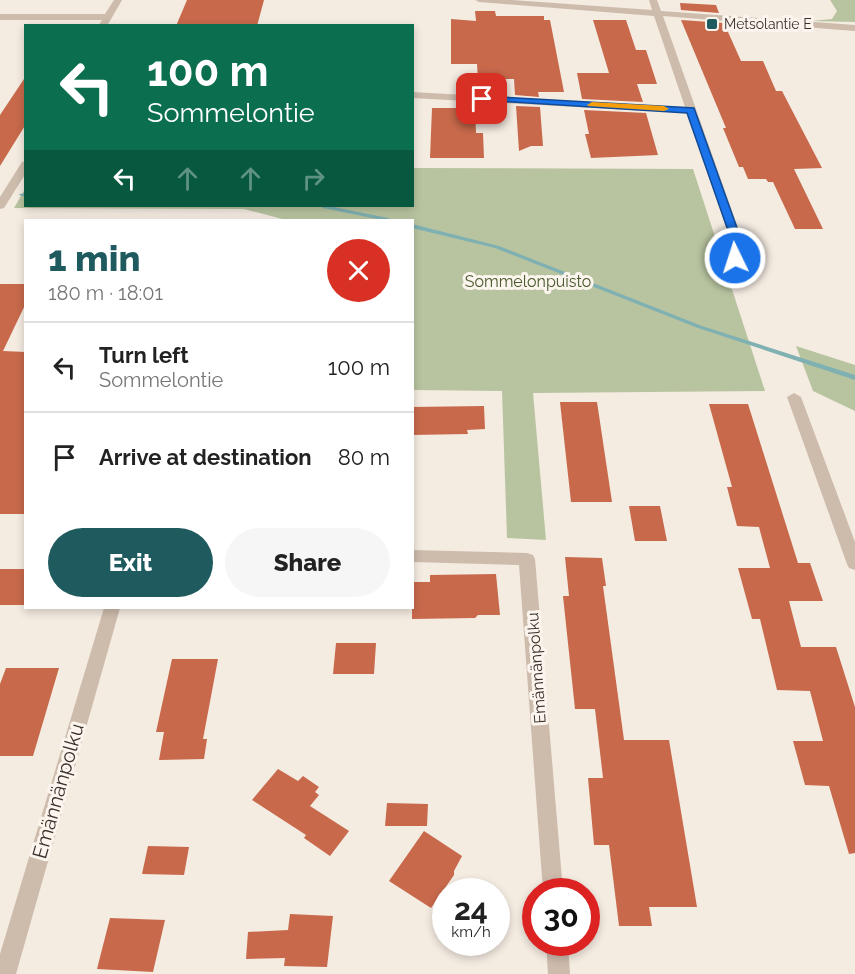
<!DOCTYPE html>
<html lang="en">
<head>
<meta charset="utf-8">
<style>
	:root { --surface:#fff; --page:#f6f6f6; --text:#222; --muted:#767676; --line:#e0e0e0; --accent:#1f5a5e }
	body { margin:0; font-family:Raleway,sans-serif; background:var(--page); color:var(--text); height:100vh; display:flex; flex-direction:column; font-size:22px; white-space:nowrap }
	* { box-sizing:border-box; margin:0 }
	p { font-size:20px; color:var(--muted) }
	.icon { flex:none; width:33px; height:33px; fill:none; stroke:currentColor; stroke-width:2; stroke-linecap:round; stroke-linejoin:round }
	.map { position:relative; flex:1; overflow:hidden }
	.drawer { position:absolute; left:24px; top:219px; width:390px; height:390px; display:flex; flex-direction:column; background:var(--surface); border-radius:0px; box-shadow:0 3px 9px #0003 }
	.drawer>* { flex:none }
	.top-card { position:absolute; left:24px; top:24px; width:390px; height:183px; border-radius:0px; box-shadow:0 3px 9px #0003; background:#0b6e4f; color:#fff; overflow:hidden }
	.speed { position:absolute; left:432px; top:878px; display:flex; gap:12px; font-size:30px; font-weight:700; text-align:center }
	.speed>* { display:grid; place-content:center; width:78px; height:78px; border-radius:50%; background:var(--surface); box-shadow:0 3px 9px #0003; line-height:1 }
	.speed small { font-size:15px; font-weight:400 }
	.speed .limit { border:9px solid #d22; background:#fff; color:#111 }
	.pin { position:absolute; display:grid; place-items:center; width:51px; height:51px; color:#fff; margin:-26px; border-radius:12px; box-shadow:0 3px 9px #0006 }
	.me { position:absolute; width:66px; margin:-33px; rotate:356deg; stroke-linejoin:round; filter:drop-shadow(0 0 4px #0008) }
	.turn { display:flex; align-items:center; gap:21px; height:126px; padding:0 24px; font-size:27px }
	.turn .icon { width:78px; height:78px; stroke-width:2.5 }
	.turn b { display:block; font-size:42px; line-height:51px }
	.lanes { display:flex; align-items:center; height:57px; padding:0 24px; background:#0003; justify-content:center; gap:30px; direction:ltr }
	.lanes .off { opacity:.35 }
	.round { display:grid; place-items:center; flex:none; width:63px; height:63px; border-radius:32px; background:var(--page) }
	.summary { display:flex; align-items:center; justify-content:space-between; height:102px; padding:0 24px }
	h1 { font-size:36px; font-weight:800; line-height:45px; color:var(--accent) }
	.button { display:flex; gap:12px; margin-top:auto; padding:12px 24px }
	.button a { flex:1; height:69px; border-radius:36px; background:var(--accent); color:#fff; font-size:24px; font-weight:800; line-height:69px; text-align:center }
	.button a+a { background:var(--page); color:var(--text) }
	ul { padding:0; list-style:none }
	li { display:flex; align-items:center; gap:18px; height:90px; padding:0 24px; border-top:2px solid var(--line) }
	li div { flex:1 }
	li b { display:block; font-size:22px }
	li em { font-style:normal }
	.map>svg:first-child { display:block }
	.green { fill:#b8c4a0 }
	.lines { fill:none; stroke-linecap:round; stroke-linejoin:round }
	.stream { fill:#7fb0b2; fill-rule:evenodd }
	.building { fill:#c8694b }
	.street { fill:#cdbbac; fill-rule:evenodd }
	.route { fill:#1a73e8; stroke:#114b97; stroke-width:1.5 }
	.slow { fill:#f59e0b }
	.poi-dot { fill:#1f5a5e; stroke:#fbf5ee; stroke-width:2 }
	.labels { text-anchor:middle; stroke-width:6; stroke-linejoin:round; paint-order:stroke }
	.far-poi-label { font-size:14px; fill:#3b302b; stroke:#fbf5ee; text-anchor:start }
	.park-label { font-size:16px; fill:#4a5a2e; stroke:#fbf5ee }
	.street-label { font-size:16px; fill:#3b302b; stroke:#fbf5ee }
	.near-street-label { font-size:20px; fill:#3b302b; stroke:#fbf5ee }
</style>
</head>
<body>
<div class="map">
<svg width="855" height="974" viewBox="0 0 855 974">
	<rect width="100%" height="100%" fill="#f4ebe1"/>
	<!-- green -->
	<path class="green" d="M830 0H855V22L811 21 832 19 837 11Z
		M413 168 693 169 765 391 533 393 546 540 507 538 502 391 413 390 412 220H286L244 209 14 208 25 189 26 206H412Z
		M796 346 855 365V411L813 391Z"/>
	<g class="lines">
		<!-- stream -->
		<path class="stream" d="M26 193V197L19 195 20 194Z
			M320 206H329L388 218 391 220H382L323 208Z
			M412 224 499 246 702 326 855 375V380L698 328 495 248 412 228Z"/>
	</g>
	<!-- building -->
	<path class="building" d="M187 0H264L257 26H176Z
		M680 3 716 5 719 13 681 10Z
		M475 11H495L496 16H544V20H550L564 92H538L539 97 515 95 514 79H478L477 64H451V19L476 21Z
		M593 20H626L636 50H646L657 84H637L643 102 582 99 577 73H609Z
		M681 20 724 23 741 61H763L776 91H782L822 168 794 169 823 229H795L773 182H768L766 179H748L743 167H739L723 128H726Z
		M26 76V124L0 166V115Z
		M516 106 540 107 543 146H531L519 151Z
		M432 108H475L476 133H483L484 158H430Z
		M584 110 646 113 658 155 591 158 585 134H589Z
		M0 284H26V303L3 351 26 352V514H0Z
		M560 402H597L612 502H571Z
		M709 404H748L798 563H810L823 601H789L801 647H836L855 707V853L849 854 829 786 805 785 793 741H823L810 691 777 690 760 619H752L738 568H770L759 527 737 526 727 487H732Z
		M484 406 485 429 467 430 468 434 412 435V407Z
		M629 506H660L667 541H635Z
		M565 557 602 558 606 586H603L624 740H669L697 907H649L652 926H619L609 845H594L588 778H603L595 709H575L563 596H569Z
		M0 569H26V605H0Z
		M496 574 500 615H478L475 618 412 619V582H430V575Z
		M336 643H376L374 674H333Z
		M172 659H218L203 739H207L204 759 159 760 164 732H156Z
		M6 668H59L33 756H0V684Z
		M278 769 298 781 303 776 319 787 315 792 319 795 310 806 349 831 330 856 304 838 306 835 252 800Z
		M387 803 428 804 427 826H385Z
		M424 831 462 856 454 871V875L431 908 389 881Z
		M148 846 189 847 184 875 142 874Z
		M290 914 333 916 327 967 284 966 285 958 246 959 248 932 288 930Z
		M110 918 165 920 153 972 97 969Z"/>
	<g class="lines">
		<!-- street -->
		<path class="street" d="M114 0H122L107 26H98L102 20H0V14H105Z
			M475 0H512L652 10 649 0H657L661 11 855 25V31L663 16 742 239 741 258 735 262 729 258 730 239 687 113 412 98V92L685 107 654 16 479 2Z
			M26 161V173L4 208 0 209V197L22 162Z
			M794 393 801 397 855 542V570L849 568 847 564 787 397Z
			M412 550 527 553 533 555 535 559 563 891H543L519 565 412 562Z
			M104 608H120L16 974H0V954Z
			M546 942H568L570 974H548Z"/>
	</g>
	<!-- route -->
	<path class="route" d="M482 96 694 108 741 239 740 258 735 261 729 258 731 239 687 113 479 100V97Z"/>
	<!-- slow -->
	<path class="slow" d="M592 102 664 106 669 109 664 111 588 106 587 105Z"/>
	<!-- markers -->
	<rect class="poi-dot" x="706" y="18" width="12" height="12" rx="3"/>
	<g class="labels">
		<!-- far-poi labels -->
		<g class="far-poi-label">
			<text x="724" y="29">Metsolantie E</text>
		</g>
		<!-- park labels -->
		<g class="park-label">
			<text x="528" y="287">Sommelonpuisto</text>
		</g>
		<!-- street labels -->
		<g class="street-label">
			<text transform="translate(536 668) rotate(-94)" y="6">Emännänpolku</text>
		</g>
		<!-- near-street labels -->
		<g class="near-street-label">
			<text transform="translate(58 791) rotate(-74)" y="7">Emännänpolku</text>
		</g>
	</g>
</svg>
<div class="speed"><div>24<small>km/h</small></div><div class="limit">30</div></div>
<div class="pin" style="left:482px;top:99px;background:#d93025"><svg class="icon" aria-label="arrive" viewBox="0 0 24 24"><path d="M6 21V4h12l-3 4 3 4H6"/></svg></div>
<svg class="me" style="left:735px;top:258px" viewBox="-20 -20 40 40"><circle r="17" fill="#1a73e8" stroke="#fff" stroke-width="3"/><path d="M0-11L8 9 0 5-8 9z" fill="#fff"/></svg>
<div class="top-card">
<div class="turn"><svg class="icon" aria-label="left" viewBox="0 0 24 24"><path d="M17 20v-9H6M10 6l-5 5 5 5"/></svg><div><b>100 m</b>Sommelontie</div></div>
<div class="lanes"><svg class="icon" aria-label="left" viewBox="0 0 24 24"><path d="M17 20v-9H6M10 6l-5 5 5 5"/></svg><svg class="icon off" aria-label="ahead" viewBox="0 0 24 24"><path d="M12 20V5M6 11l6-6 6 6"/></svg><svg class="icon off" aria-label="ahead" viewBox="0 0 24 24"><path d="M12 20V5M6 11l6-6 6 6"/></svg><svg class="icon off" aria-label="right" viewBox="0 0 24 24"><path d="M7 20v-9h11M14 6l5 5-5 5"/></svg></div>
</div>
<section class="drawer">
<div class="summary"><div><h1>1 min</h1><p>180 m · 18:01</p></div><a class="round" style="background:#d93025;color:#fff"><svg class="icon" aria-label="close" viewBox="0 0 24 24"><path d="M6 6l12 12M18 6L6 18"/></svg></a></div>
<ul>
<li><svg class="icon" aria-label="left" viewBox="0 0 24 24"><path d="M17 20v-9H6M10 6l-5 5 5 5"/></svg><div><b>Turn left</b><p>Sommelontie</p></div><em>100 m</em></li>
<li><svg class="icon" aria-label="arrive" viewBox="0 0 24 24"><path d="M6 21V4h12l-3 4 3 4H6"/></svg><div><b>Arrive at destination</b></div><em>80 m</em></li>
</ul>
<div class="button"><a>Exit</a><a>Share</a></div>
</section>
</div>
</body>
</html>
